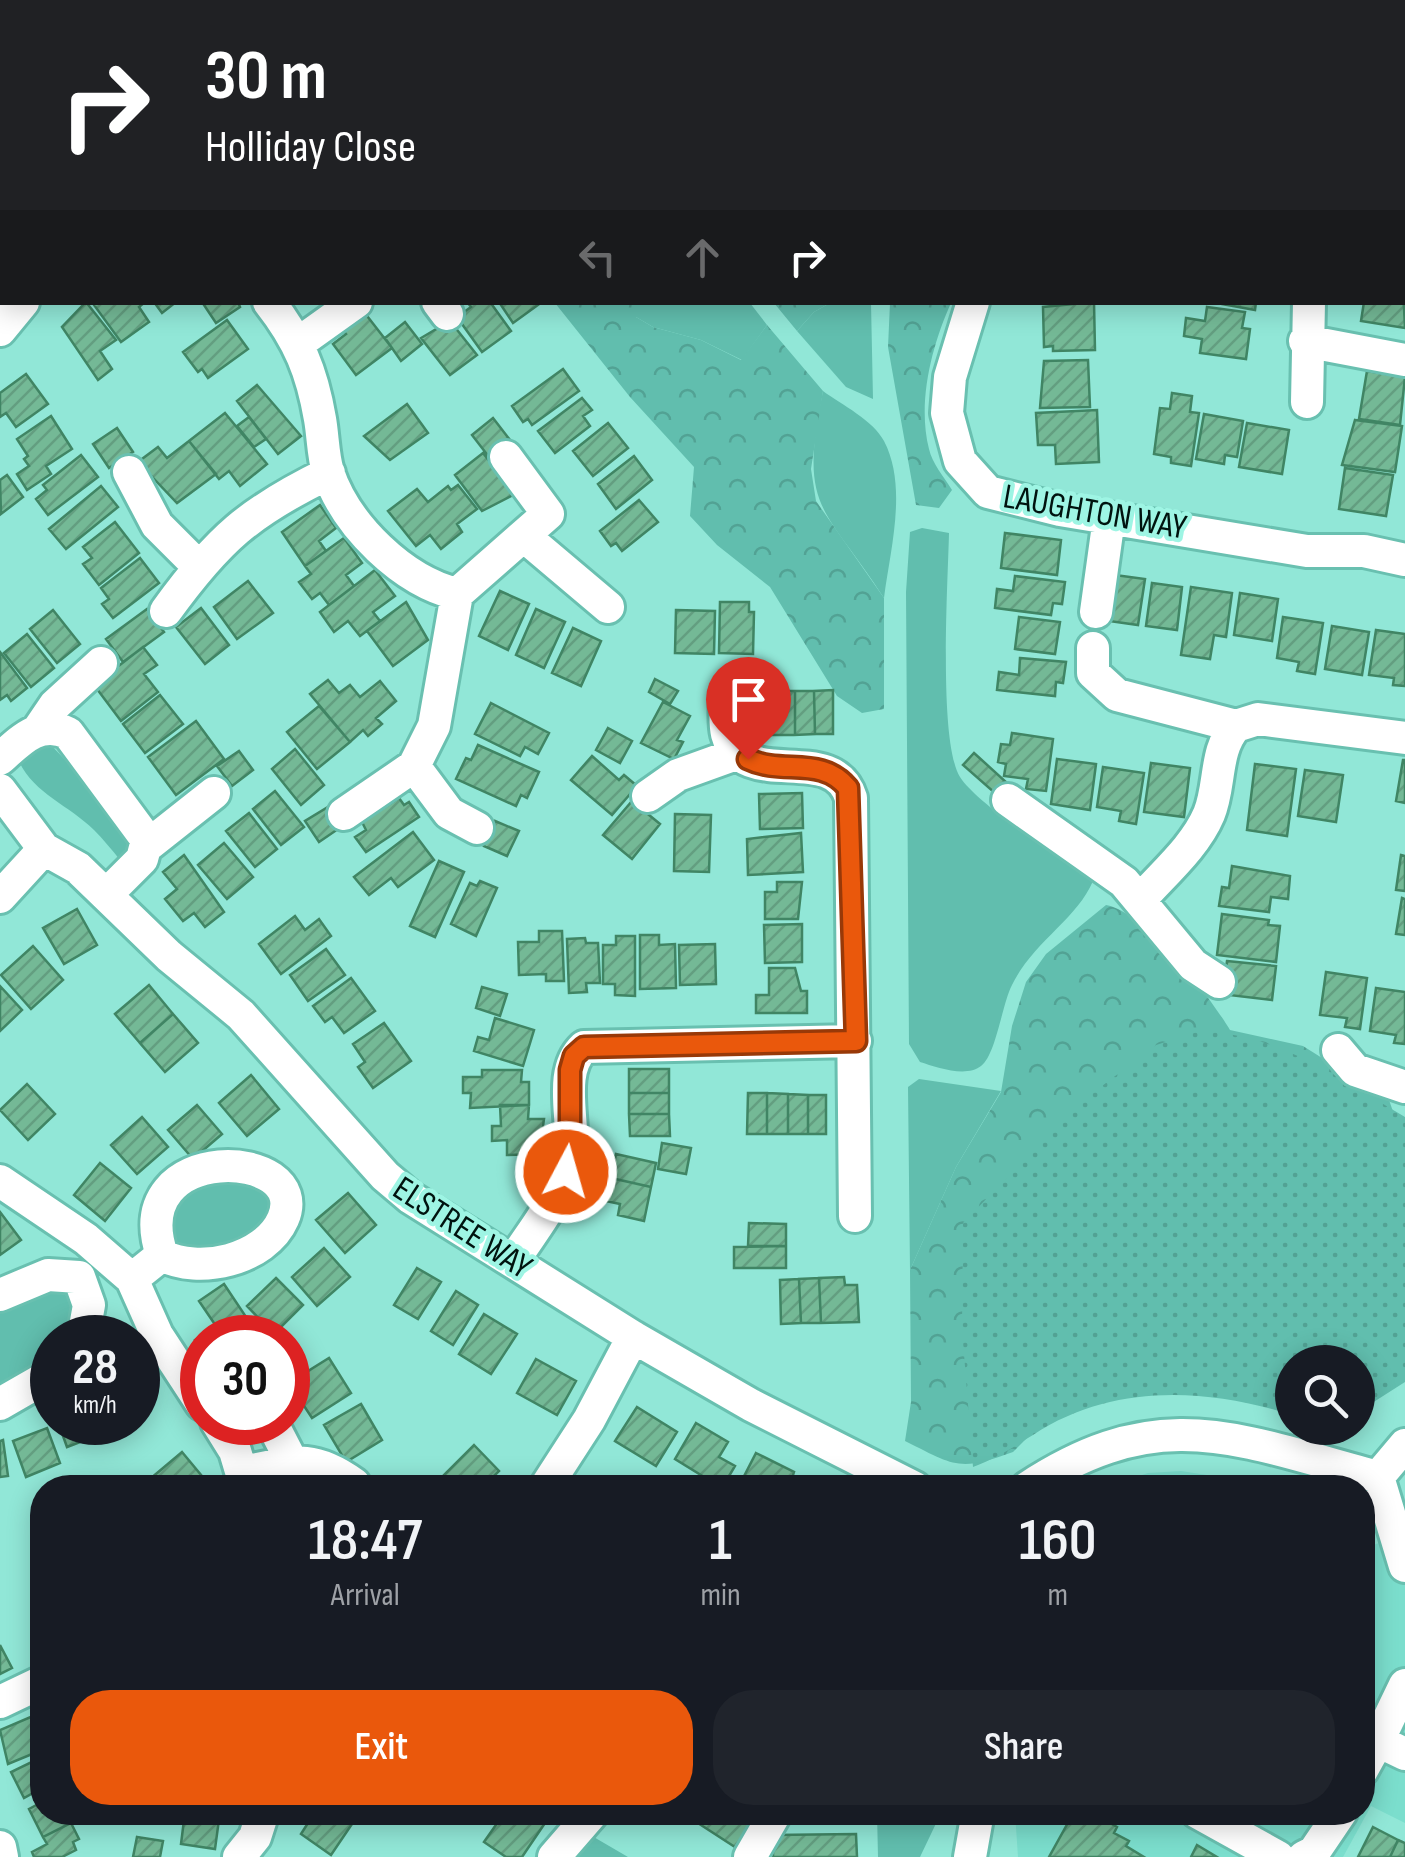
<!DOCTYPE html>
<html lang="en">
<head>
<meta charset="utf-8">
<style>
	:root { --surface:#171b24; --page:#20242c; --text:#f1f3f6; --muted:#9ea1a6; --accent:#ea580c }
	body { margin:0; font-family:"Sofia Sans Condensed",sans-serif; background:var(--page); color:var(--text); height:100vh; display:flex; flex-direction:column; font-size:38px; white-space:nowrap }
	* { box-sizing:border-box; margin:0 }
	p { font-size:32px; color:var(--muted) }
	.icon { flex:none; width:55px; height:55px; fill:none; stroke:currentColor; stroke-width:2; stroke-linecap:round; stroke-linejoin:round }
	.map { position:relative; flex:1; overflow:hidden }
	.drawer { position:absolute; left:30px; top:1475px; width:1345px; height:350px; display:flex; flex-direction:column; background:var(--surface); border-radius:40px; box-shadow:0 5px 25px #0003 }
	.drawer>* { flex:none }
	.banner { position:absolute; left:0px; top:0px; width:1405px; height:305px; box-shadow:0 5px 25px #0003; background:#202124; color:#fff; overflow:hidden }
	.buttons { position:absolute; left:1275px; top:1345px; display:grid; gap:20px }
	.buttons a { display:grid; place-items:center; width:100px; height:100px; border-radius:50%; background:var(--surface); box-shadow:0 5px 25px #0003; font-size:50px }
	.speed { position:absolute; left:30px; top:1315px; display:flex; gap:20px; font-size:50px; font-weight:700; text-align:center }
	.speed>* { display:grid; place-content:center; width:130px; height:130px; border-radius:50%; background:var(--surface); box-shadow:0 5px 25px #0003; line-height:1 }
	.speed small { font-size:25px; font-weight:400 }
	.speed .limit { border:15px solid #d22; background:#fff; color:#111 }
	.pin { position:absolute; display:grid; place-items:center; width:85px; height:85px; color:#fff; margin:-102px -42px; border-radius:50% 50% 50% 0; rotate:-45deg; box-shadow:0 0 10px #0007 }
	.pin .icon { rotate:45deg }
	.me { position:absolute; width:110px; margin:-55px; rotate:6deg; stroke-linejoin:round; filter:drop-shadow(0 0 8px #0008) }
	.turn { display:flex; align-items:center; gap:35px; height:210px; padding:0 40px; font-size:45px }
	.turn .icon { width:130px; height:130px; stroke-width:2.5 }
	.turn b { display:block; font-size:70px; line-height:85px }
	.lanes { display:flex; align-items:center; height:95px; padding:0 40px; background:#0003; justify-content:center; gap:50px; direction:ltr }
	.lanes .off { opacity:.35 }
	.eta { display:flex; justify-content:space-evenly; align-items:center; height:170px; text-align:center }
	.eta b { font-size:60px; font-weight:600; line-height:70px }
	.primary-button { display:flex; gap:20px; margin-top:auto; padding:20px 40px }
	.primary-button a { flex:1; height:115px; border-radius:40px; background:var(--accent); color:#fff; font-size:40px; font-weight:600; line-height:115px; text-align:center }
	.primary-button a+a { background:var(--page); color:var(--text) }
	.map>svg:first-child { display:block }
	.built { fill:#7bdecd }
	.grass { fill:#61beae }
	.forest { fill:url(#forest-crowns) }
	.park { fill:url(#park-dots) }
	.building { fill:url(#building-hatch); stroke:#408564; stroke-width:2.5 }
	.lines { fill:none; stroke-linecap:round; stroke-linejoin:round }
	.minor-casing { stroke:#69c0b0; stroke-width:38 }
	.minor { stroke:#fff; stroke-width:32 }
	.route-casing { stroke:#983908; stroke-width:25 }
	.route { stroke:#ea580c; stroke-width:18 }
	.labels { text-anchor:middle; stroke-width:9; stroke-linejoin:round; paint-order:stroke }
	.street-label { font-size:35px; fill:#00130f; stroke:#9ef5e4 }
</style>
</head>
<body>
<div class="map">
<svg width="1405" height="1857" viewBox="0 0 1405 1857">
	<defs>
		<pattern id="forest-crowns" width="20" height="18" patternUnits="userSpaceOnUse" patternTransform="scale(2.5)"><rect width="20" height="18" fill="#61beae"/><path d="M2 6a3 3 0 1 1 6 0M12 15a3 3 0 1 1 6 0" fill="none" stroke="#52a294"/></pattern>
		<pattern id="park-dots" width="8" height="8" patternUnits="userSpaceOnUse" patternTransform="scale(2.5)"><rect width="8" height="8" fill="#61beae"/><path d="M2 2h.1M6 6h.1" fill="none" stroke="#52a294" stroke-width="1.8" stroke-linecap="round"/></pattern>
		<pattern id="building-hatch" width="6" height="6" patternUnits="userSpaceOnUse" patternTransform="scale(2.5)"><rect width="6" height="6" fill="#74b996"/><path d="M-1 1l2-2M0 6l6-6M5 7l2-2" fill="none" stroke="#639e80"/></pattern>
	</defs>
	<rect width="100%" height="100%" fill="#91e7d7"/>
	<!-- built -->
	<path class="built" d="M1181 1471 1239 1480 1262 1487H1106L1148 1473Z
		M1405 1533V1823L1371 1806 1343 1857H1018L1015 1813 1362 1812 1363 1549Z"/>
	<!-- grass -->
	<path class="grass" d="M319 0H472V2Z
		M552 0H772V2H554Z
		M636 303H750L767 325 742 360 701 340 653 327 636 317Z
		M830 303H871L873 399 846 387 797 331 814 312Z
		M823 391C842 405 873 420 884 441 908 487 890 550 884 598 824 505 798 511 823 391Z
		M922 528 949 533C948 581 938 741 960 777 977 804 1063 860 1093 881 1077 919 1033 942 1012 985 1002 1004 996 1055 981 1066 966 1078 936 1067 920 1062L909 1044 906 592 910 532Z
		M50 744 91 787 131 848 120 860C112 850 103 839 94 830 69 805 32 793 18 759L24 751Z
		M919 1079 1001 1091 956 1167 910 1270 908 1087Z
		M244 1176 273 1199 263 1231 210 1252 174 1244C154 1196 210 1185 244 1176Z
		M57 1290 74 1300 71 1337 52 1338V1359L0 1395V1307L32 1293Z
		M877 1813V1812L941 1813 920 1857H878Z
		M592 1836 628 1857H573Z"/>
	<!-- forest -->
	<path class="forest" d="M772 0H934V2H772Z
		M555 303H636V317L653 327 701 340 741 360 767 325 823 391 811 469 816 501 884 598V709L862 713 837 696 770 587 717 545 690 516 694 467 630 397Z
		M774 303H830L814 312 797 331Z
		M890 303H951C932 345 917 402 929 449 932 463 944 477 952 490L939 508 916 505 888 347Z
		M1106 905C1147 913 1209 995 1230 1030L1303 1046 1389 1100 1404 1143 1324 1140 1013 1452C959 1472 955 1466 905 1441L911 1402 910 1270 956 1167 1001 1092 1012 1026 1026 982 1046 954Z"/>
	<!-- park -->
	<path class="park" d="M1200 1031C1281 1035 1337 1077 1405 1117V1382L1358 1412V1362H1292V1415C1207 1388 1112 1383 1033 1435 1010 1449 999 1457 973 1467L962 1329 963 1223 1077 1105 1156 1045Z"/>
	<!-- building -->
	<path class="building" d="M1062 0H1121V2H1062Z
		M1343 0H1386V2H1343Z
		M1402 153H1405V209L1402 208Z
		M1402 267 1405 328 1361 321 1364 302H1402Z
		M86 302 116 340 100 351 112 369 98 380 62 327Z
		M97 302H145L139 307 149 322 121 342 94 305Z
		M154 302H176L162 313Z
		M202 302H238L240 307 216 323Z
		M490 302 511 331 482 352 457 317 471 307 468 303Z
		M499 302H542L513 323Z
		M1094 302 1095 350 1053 351V346L1044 347 1043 307Z
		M1211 302H1256L1255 310Z
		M1207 307 1245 312 1242 328 1250 329 1246 359 1200 353 1202 339 1184 336 1186 318 1205 321Z
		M364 312 392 348 356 375 333 344 346 334 342 329Z
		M227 320 248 349 208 378 202 369 198 372 183 352Z
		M450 321 477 355 450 375 421 338Z
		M405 322 422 344 401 361 385 338Z
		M1088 360 1090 407 1040 408 1044 361Z
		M563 369 579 391 532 425 528 419 523 422 512 406Z
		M1367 371 1405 377 1400 425 1359 419Z
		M26 374 48 404 16 427 6 413 0 417V393Z
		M257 385 301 436 278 454 237 401Z
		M1172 393 1192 396 1190 412 1199 413 1191 466 1171 463V457L1154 454 1160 408 1170 409Z
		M582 398 592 410 583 416 590 426 555 453 538 431Z
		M407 404 428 433 390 460 364 436Z
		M1097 410 1099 462 1056 464 1055 445H1038L1036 413Z
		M225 413 267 464 240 486 229 471 219 479 189 441Z
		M1204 414 1243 421 1237 457 1225 455 1224 464 1196 459Z
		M51 416 72 449 46 466 51 474 27 490 17 474 29 466 24 459 28 456 17 439Z
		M249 417 266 439 254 447 237 426Z
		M493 418 510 440 489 457 472 435Z
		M1355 420 1402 426 1395 472 1342 465Z
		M608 423 628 448 593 476 573 451Z
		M1247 423 1289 430 1282 474 1239 467Z
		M117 428 133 452 109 468 93 444Z
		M189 441 216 474 177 503 138 462 158 447 167 458Z
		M483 453 515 494 482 511 455 475Z
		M81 455 98 477 48 515 36 499 47 490 43 485Z
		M634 456 652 480 616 509 598 484Z
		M1345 468 1393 475 1386 516 1339 509Z
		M7 475 23 497 1 514 0 480Z
		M458 485 477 509 457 524 462 532 441 549 430 535 416 546 388 511 417 489 428 502 448 486 451 490Z
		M101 486 118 507 66 549 49 529Z
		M639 500 658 522 622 551 616 543 611 546 600 531Z
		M320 505 336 528 319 541 326 551 305 566 282 532Z
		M115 522 139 553 99 585 83 564 92 558 83 547Z
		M1005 533 1061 540 1057 575 1001 568Z
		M344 538 362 563 346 575 354 586 329 605 320 593 312 599 299 582 311 574 305 566Z
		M140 558 159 583 113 618 102 604 109 599 101 588Z
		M375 570 395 596 373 612 380 621 360 636 348 621 334 632 320 612Z
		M1115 575 1145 579 1138 625 1109 621Z
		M1015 576 1065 582 1062 604 1053 603 1051 615 995 608 997 589 1013 591Z
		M248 581 273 613 237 639 214 607Z
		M1152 583 1182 587 1177 630 1146 626Z
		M1191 587 1232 593 1226 637 1214 635 1210 659 1181 655Z
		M500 591 529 604 508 650 479 636Z
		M1240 593 1278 599 1272 641 1234 635Z
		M406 602 428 640 393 666 367 631Z
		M720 602H749V612H754L753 654 719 653Z
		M201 608 229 645 205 664 176 627Z
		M147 609 164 632 123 662 106 639Z
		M536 609 565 622 544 668 516 655Z
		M53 610 80 644 57 663 30 629Z
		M676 610 715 611 714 654 675 653Z
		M1019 617 1060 622 1055 654 1015 649Z
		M1283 617 1323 623 1315 674 1297 671 1299 662 1277 658Z
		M1332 626 1369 632 1362 675 1325 669Z
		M573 628 601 641 581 686 552 673Z
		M1376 630 1405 634V686L1393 685 1394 678 1369 675Z
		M27 634 54 668 31 687 4 653Z
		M143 647 157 665 144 674 158 692 121 721 94 685Z
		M0 652 27 688 11 701 7 695 0 700Z
		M1020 658 1066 662 1063 683 1056 682 1055 696 997 690 999 672 1019 675Z
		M655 679 678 691 670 704 649 692Z
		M328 680 339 693 350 685 360 697 380 681 396 701 376 718 382 724 368 736 363 730 350 742 310 694Z
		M833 690V734H815L814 691Z
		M772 691H795V735H772Z
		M795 691H814L815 734 795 735Z
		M160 695 183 724 145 753 123 724Z
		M663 702 690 716 677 740 683 742 674 759 641 743Z
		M491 703 549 733 538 754 525 747 520 756 475 734Z
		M319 706 350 742 317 769 287 732Z
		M196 721 224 759 176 795 148 757Z
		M608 728 632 741 620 763 596 750Z
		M1012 733 1053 739 1046 791 1026 789 1028 779 1004 776 1006 764 998 762 1001 744 1010 745Z
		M478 745 539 772 527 798 521 795 516 806 456 779 466 758 471 760Z
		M295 749 324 785 301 805 272 769Z
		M239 751 253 770 232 786 217 766Z
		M974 753 1006 782 996 794 963 765Z
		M592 756 619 780 624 775 637 786 612 815 571 780Z
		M1057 759 1096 764 1090 810 1051 804Z
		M1403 760H1405V803L1396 801Z
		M1151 763 1190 768 1184 817 1144 812Z
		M1255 764 1296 769 1287 836 1247 830Z
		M1103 767 1144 773 1136 824 1119 821 1121 811 1097 807Z
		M1305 770 1343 775 1336 822 1298 816Z
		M275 791 304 827 281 845 253 809Z
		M802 793 803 828 760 829 759 794Z
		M399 798 404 805 409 802 419 817 366 852 355 837 366 830 362 822Z
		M632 801 660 824 632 859 603 835Z
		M328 807 341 827 319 842 305 821Z
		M249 813 277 849 255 867 226 831Z
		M675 814 711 815 709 872 674 871Z
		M495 821 519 831 507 856 484 846Z
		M413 832 434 860 398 887 391 878 369 895 354 877Z
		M801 833 803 872 748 875 747 839Z
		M224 843 253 877 227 899 198 865Z
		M184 855 224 912 205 927 194 913 183 921 165 899 177 889 163 872Z
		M1401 855 1405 856V891L1396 890Z
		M439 861 464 872 435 937 410 926Z
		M1232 866 1290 876 1288 899 1271 897 1269 912 1219 906 1222 887 1229 888Z
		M480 881 497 888 476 936 451 924 470 883 477 886Z
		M777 882H802L798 919H765V892H777Z
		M1402 898 1405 899V935L1396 934Z
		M77 909 97 945 64 964 43 928Z
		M1222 914 1269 920 1268 925 1280 926 1276 962 1217 955Z
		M295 916 305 930 319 919 331 936 281 974 259 944Z
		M802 924V962L765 963 764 925Z
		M539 931H562L564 981H546V974L519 975 518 942H539Z
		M640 935H659V945L675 944 676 988 640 989Z
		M616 936H635V996L615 995V984H603V945H616Z
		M585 938 586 943H598L600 983H586L587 992 569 993 567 939Z
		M715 944 716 984 680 985 679 945Z
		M33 946 63 980 31 1009 1 975Z
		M326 949 345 975 308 1001 290 975Z
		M1227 961 1276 966 1272 1000 1229 995 1231 984 1224 983Z
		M769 968H795L801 991H807V1013H756V995H769Z
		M1326 972 1367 978 1360 1029 1345 1027 1347 1018 1320 1015Z
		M351 978 375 1011 344 1033 332 1017 325 1022 313 1006Z
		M149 985 173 1014 140 1043 115 1014Z
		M0 986 22 1010 0 1031Z
		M482 987 507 994 500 1016 476 1008Z
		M1376 988 1405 992V1044L1394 1043 1396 1035 1370 1031Z
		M173 1014 198 1043 165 1072 140 1043Z
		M495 1018 534 1030 523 1066 474 1051 478 1037 489 1040Z
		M384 1023 411 1061 373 1088 358 1067 365 1062 353 1044Z
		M629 1069H669V1093H629Z
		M482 1070H522L521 1082H529V1105L470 1108 471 1093H463V1077H482Z
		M251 1075 279 1109 247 1136 219 1103Z
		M27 1084 55 1114 28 1140 0 1110Z
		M629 1093H669V1114H629Z
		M748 1093H767V1134H747Z
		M767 1093 788 1094V1134H767Z
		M788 1094 808 1095V1134H788Z
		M808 1095H826V1134H808Z
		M197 1105 222 1134 193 1159 168 1130Z
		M500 1105H529L528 1119H544L539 1154 507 1155V1140L492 1141V1126H501Z
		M629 1114H669L670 1136H630Z
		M142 1117 168 1147 137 1174 111 1145Z
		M662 1143 691 1148 686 1174 658 1169Z
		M616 1154 656 1163 651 1187 611 1178Z
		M100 1163 131 1188 105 1221 74 1195Z
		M611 1178 651 1187 644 1221 618 1215 620 1204 606 1201Z
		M348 1193 376 1225 345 1253 316 1220Z
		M0 1212 21 1240 0 1255Z
		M749 1223 786 1224V1246H748Z
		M786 1246V1268H734V1247Z
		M324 1248 350 1277 317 1306 292 1277Z
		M417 1268 441 1282 418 1319 394 1305Z
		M844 1277 845 1285H857L859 1322 821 1323 819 1278Z
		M276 1278 303 1305 274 1334 247 1306Z
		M819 1278 821 1323H801L799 1279Z
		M799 1279 801 1323 781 1324 780 1280Z
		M224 1284 260 1338H202V1351L195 1340 216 1326 199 1301Z
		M456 1291 478 1305 453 1345 431 1331Z
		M484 1314 517 1334 491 1374 459 1354Z
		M329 1358 351 1393 312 1418 289 1383Z
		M536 1359 576 1381 557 1415 517 1393Z
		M141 1371 152 1400 138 1406V1372Z
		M361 1404 382 1440 346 1462 324 1425Z
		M637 1407 677 1432 656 1466 615 1441Z
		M58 1422H102L106 1432 67 1447Z
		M696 1423 728 1442 719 1457 735 1466 722 1488 675 1459Z
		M47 1428 60 1463 26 1477 13 1441Z
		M3 1440 8 1476 0 1477V1441Z
		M474 1445 499 1471 482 1488H453L442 1477Z
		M182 1452 211 1487V1488H157L150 1479Z
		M756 1453 794 1472 789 1488H738Z
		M0 1645 12 1668 0 1674Z
		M33 1716 42 1750 8 1764 0 1730Z
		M42 1757V1788L24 1798 11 1772Z
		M42 1802V1812H66L71 1823 43 1837 29 1809Z
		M185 1812H220L215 1849 181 1844Z
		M315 1812H342L354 1821 331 1855 301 1834Z
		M505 1812H530L545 1823 522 1857H506L484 1842Z
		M681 1812H756L759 1814 738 1849Z
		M1074 1812H1091L1117 1827 1114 1833 1129 1841 1126 1846 1144 1857H1049Z
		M71 1823 79 1839 73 1842 76 1850 62 1857H34L32 1852 47 1844 43 1837Z
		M1373 1827 1398 1840 1390 1857H1358Z
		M856 1834 857 1857H773V1835Z
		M137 1837 163 1841 160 1857H133Z
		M1398 1840 1405 1843V1857H1390Z
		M1197 1845 1217 1857H1191Z"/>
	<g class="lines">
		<!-- minor casing -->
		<g class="minor-casing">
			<path id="minor" d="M968 0V2
				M1171 0 1172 2
				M1402 139H1405
				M0 271 2 273
				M269 302C299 340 312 372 320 419 323 436 323 456 328 472 346 526 403 581 457 594L434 726 414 766
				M438 302 447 314
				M973 302 950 377 947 413 960 461 988 492 1060 510 1307 551H1364L1405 560
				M0 330 23 302
				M1305 341 1405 360
				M300 342 356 302
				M1307 402 1309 302
				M129 472 157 525 198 566
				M524 536 608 607
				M457 594 548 514 506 457
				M166 611C218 539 249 512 329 473
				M1096 612 1109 518
				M1093 648V673L1117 695 1236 726
				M726 694C726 707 724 722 727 734 743 794 833 739 851 798L855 1216
				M38 730 55 705 101 663
				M0 759C21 740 39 720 68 733L147 840 142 859 107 894
				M414 766 449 813 477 828
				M0 790 44 849 78 868 169 956 241 1015 385 1176 411 1198 633 1337 751 1405 915 1488
				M648 796 678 775 739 753
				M1008 800 1124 882 1193 965 1219 982
				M344 814 414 766
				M147 846 214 793
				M0 897 44 849
				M1141 899C1164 873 1195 847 1209 814 1221 785 1214 750 1236 726L1258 719 1405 738
				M1338 1050 1355 1070 1405 1087
				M0 1181 86 1239 132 1279 157 1335 202 1404
				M514 1260C535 1227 566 1191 571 1151 574 1118 558 1071 584 1047L855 1041
				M79 1277 89 1305 83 1338
				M132 1279 162 1255C122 1139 314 1147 283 1219 265 1260 198 1275 162 1255
				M0 1295 48 1275 79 1277
				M0 1404 52 1374
				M217 1422 235 1451 246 1488
				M275 1429 292 1462
				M243 1472C292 1462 311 1453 354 1484
				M1378 1477 1405 1566
				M545 1488 589 1420 633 1337
				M1027 1488C1161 1400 1238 1440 1378 1477L1405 1445
				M1405 1685 1378 1741 1405 1754
				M0 1702 42 1682
				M1362 1770 1378 1741
				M1197 1812 1278 1857
				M0 1847 2 1857
				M239 1857 255 1837 263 1812
				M554 1857 593 1812
				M750 1857 776 1812
				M970 1857 978 1812
				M1304 1857 1314 1852 1341 1812"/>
		</g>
		<!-- minor -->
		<use href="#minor" class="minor"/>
	</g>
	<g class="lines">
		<!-- route casing -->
		<g class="route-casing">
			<path id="route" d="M566 1172 570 1154V1070L574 1056 584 1047 856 1041 848 788C821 755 782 776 748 759"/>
		</g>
		<!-- route -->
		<use href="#route" class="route"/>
	</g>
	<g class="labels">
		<!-- street labels -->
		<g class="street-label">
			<text transform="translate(1095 511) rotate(10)" y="12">LAUGHTON WAY</text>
			<text transform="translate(463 1227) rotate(33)" y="12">ELSTREE WAY</text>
		</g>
	</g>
</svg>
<div class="buttons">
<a><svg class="icon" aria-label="search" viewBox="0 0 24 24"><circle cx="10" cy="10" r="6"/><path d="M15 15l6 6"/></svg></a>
</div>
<div class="speed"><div>28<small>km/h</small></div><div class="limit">30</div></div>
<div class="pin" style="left:748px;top:759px;background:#d93025"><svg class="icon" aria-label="arrive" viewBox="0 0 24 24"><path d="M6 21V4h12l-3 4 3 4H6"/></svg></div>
<svg class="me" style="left:566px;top:1172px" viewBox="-20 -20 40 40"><circle r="17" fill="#ea580c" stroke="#fff" stroke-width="3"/><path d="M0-11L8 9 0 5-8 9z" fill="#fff"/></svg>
<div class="banner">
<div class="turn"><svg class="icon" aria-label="right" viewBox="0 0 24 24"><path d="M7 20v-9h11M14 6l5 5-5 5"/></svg><div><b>30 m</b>Holliday Close</div></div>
<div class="lanes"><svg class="icon off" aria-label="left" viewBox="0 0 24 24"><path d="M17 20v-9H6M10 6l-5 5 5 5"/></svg><svg class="icon off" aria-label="ahead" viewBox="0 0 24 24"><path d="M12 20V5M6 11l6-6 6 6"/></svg><svg class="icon" aria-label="right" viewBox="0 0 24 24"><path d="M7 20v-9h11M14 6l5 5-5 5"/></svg></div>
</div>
<section class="drawer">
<div class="eta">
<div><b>18:47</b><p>Arrival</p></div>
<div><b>1</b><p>min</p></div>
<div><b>160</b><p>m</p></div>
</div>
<div class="primary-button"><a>Exit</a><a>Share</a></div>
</section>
</div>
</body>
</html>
